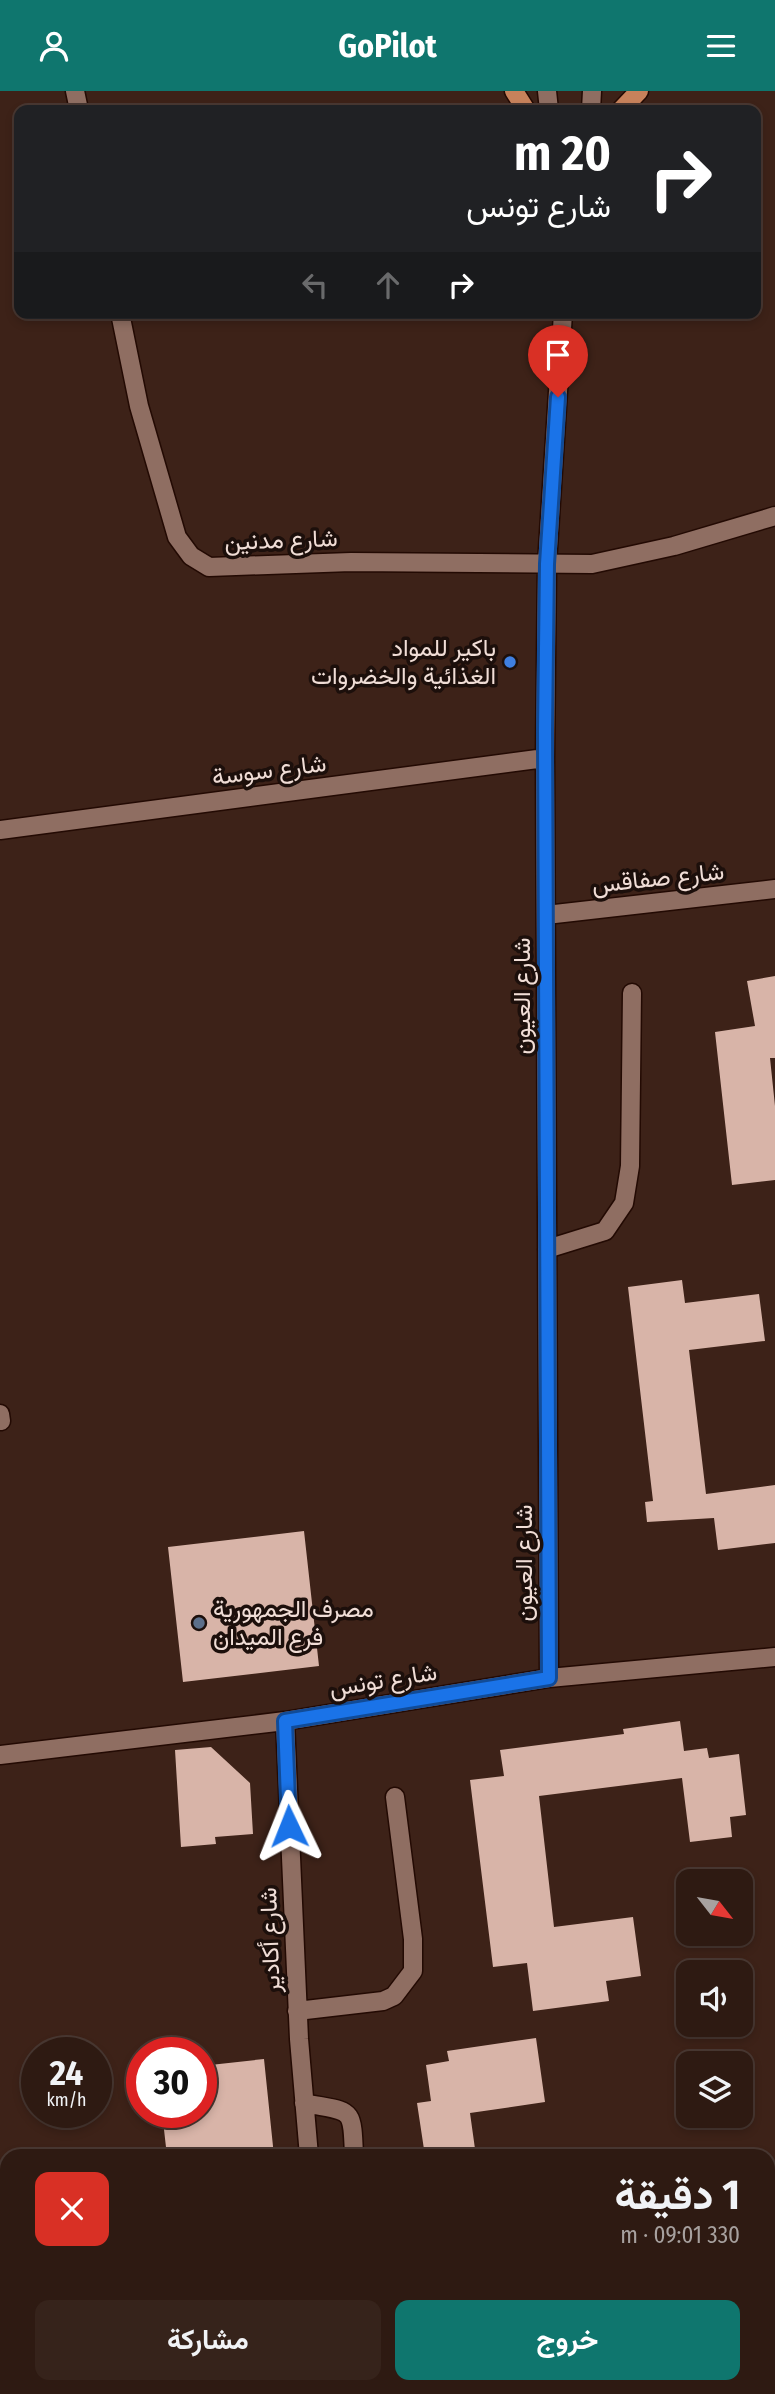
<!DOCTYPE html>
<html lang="ar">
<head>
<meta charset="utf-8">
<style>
	:root { --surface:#2e1a12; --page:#36231b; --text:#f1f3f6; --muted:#a7a19f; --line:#493832; --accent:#0f766e }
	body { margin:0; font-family:"Fira Sans Condensed",Vazirmatn,sans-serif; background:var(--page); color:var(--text); direction:rtl; height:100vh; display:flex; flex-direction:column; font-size:26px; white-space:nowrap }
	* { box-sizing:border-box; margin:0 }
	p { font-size:23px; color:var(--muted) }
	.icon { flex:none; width:38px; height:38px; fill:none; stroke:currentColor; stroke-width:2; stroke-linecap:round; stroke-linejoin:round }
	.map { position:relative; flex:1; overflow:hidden; direction:ltr }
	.panel { position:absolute; left:0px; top:2058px; width:775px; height:245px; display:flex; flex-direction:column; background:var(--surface); border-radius:21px 21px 0 0; box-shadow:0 4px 10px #0003,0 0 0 2px var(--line); direction:rtl }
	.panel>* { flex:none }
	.banner { position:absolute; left:14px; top:14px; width:747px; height:214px; border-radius:14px; box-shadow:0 4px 10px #0003,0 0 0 2px var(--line); direction:rtl; background:#202124; color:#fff; overflow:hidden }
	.needle { width:46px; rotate:121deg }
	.controls { position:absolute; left:676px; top:1778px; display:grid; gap:14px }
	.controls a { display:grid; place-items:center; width:77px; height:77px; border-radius:14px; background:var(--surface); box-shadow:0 4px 10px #0003,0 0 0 2px var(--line); font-size:35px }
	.speed { position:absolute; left:21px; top:1946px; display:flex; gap:14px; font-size:35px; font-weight:700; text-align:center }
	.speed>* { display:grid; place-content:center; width:91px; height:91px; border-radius:50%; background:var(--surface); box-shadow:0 4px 10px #0003,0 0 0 2px var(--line); line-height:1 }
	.speed small { font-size:18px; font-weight:400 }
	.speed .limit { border:10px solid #d22; background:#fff; color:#111 }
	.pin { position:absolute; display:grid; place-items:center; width:60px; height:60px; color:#fff; margin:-72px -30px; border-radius:50% 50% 50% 0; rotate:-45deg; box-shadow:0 0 7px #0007 }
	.pin .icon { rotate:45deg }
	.me { position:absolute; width:77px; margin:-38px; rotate:358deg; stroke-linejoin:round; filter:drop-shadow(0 0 5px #0008) }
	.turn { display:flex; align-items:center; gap:24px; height:147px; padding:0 35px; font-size:32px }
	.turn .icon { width:91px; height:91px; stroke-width:2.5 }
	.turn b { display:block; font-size:49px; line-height:60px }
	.lanes { display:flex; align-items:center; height:66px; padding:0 35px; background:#0003; justify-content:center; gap:35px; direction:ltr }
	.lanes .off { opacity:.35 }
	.round { display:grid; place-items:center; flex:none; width:74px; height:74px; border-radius:14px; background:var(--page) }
	.overview { display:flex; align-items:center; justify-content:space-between; height:119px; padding:0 35px }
	h1 { font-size:42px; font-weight:700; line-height:52px }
	.cta { display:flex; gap:14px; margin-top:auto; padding:14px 35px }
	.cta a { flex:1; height:80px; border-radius:14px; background:var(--accent); color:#fff; font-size:28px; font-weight:700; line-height:80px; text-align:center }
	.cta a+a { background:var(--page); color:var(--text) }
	header { display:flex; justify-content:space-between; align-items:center; height:91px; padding:0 35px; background:var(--accent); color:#fff; font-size:32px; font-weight:700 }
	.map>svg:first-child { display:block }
	.building { fill:#d8b4a8 }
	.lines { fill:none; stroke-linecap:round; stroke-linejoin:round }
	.minor-casing { stroke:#230a03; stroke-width:21 }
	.major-casing { stroke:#230a03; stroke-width:21 }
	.minor { stroke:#8f6e62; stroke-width:18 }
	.major { stroke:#c7825b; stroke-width:18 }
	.route-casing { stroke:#114b97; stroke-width:18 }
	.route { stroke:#1a73e8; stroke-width:12 }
	.shop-dot { fill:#3f7fe0; stroke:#1c0f0b; stroke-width:2.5 }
	.service-dot { fill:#5c6f8a; stroke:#1c0f0b; stroke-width:2.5 }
	.labels { text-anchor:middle; stroke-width:7; stroke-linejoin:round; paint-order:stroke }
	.street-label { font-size:24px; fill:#f0ddd6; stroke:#1c0f0b }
	.poi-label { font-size:24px; fill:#f0ddd6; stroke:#1c0f0b; text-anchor:end }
</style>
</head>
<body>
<header><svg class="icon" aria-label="menu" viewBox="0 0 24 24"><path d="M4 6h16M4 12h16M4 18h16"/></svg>GoPilot<svg class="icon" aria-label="person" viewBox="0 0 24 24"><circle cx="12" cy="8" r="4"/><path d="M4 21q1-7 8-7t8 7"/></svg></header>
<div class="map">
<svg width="775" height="2303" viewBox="0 0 775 2303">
	<rect width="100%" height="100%" fill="#3d2218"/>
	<!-- building -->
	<path class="building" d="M775 885V967H770L775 1015V1089L732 1094 715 941 755 935 747 890Z
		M682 1189 685 1212 759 1203 765 1250 689 1259 706 1403 775 1394V1452L718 1459 714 1427 647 1431 645 1411 653 1410 628 1196Z
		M304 1440 319 1575 183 1591 168 1456Z
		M680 1630 684 1660 707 1657 709 1667 739 1663 746 1724 730 1726 732 1746 690 1751 682 1687 539 1705 554 1836 633 1826 641 1885 606 1890 609 1910 533 1920 527 1872 493 1876 470 1689 504 1685 500 1659 624 1643 623 1638Z
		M211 1656 250 1692 253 1743 215 1746 216 1753 181 1756 175 1659Z
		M536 1947 545 2011 470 2022 476 2065H425L417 2012 431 2010 426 1974 449 1970 447 1960Z
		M264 1968 274 2065H167L162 2021H201V1975Z"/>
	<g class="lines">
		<!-- minor casing -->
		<g class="minor-casing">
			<path id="minor" d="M75 0 79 19
				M547 0 549 19
				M591 19 592 0
				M120 222 139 315 177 446 191 465 209 476 351 471 592 473 674 455 775 425
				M0 739 545 667
				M546 824 775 798
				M547 1158 605 1140 624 1112 630 1075 632 902
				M0 1323 1 1330
				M549 1587 545 667 547 473 563 222
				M285 1630 299 1948 309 2065
				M0 1664 285 1630 549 1587 775 1566
				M297 1920 383 1910 394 1905 413 1880V1848L395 1706
				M304 2012C353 2022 352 2014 354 2065
				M768 2121 775 2119
				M768 2254 775 2253
				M328 2296 329 2303
				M443 2303 489 2296"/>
		</g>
		<!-- major casing -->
		<g class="major-casing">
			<path id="major" d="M514 0 526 19
				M621 19 639 0"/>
		</g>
		<!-- minor -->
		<use href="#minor" class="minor"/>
		<!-- major -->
		<use href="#major" class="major"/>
	</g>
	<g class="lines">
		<!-- route casing -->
		<g class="route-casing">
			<path id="route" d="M289 1735 285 1630 549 1587 545 640 547 473 558 306"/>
		</g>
		<!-- route -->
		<use href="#route" class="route"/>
	</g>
	<!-- markers -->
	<circle class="shop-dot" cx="510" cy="571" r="7"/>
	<circle class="service-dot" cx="199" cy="1532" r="7"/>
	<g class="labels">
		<!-- street labels -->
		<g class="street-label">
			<text transform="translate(281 449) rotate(-2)" y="8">شارع مدنين</text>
			<text transform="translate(269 679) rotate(-7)" y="8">شارع سوسة</text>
			<text transform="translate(658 787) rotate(-6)" y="8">شارع صفاقس</text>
			<text transform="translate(522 905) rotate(-90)" y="8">شارع العيون</text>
			<text transform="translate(524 1472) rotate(-90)" y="8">شارع العيون</text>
			<text transform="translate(383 1589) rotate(-9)" y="8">شارع تونس</text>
			<text transform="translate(270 1849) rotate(-92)" y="8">شارع أكادير</text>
		</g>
		<!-- poi labels -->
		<g class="poi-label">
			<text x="496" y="565">باكير للمواد<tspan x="496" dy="28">الغذائية والخضروات</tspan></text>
			<text x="213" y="1526" text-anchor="start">مصرف الجمهورية<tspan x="213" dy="28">فرع الميدان</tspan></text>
		</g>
	</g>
</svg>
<div class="controls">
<a><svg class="needle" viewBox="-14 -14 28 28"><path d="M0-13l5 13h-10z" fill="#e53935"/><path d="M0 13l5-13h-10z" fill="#a7a19f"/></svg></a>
<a><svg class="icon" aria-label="sound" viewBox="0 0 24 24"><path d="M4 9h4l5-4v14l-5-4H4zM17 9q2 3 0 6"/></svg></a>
<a><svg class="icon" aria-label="layers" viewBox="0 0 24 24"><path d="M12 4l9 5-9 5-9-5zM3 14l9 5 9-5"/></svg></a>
</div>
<div class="speed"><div>24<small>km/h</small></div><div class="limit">30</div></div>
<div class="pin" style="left:558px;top:306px;background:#d93025"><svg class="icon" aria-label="arrive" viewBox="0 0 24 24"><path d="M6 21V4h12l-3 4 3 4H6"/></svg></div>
<svg class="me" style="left:289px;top:1735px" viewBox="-20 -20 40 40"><path d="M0-17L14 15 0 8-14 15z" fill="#1a73e8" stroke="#fff" stroke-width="4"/></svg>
<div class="banner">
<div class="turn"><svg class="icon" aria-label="right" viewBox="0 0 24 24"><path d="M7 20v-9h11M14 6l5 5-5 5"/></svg><div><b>20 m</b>شارع تونس</div></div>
<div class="lanes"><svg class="icon off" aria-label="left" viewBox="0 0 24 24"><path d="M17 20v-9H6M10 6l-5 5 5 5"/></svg><svg class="icon off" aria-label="ahead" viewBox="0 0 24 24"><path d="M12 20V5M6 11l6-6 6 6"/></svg><svg class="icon" aria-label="right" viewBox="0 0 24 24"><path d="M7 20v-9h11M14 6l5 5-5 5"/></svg></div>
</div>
<section class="panel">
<div class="overview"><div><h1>1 دقيقة</h1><p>330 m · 09:01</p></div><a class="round" style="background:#d93025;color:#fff"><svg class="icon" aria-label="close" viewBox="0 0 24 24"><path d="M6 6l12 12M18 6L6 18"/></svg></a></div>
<div class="cta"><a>خروج</a><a>مشاركة</a></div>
</section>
</div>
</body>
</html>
